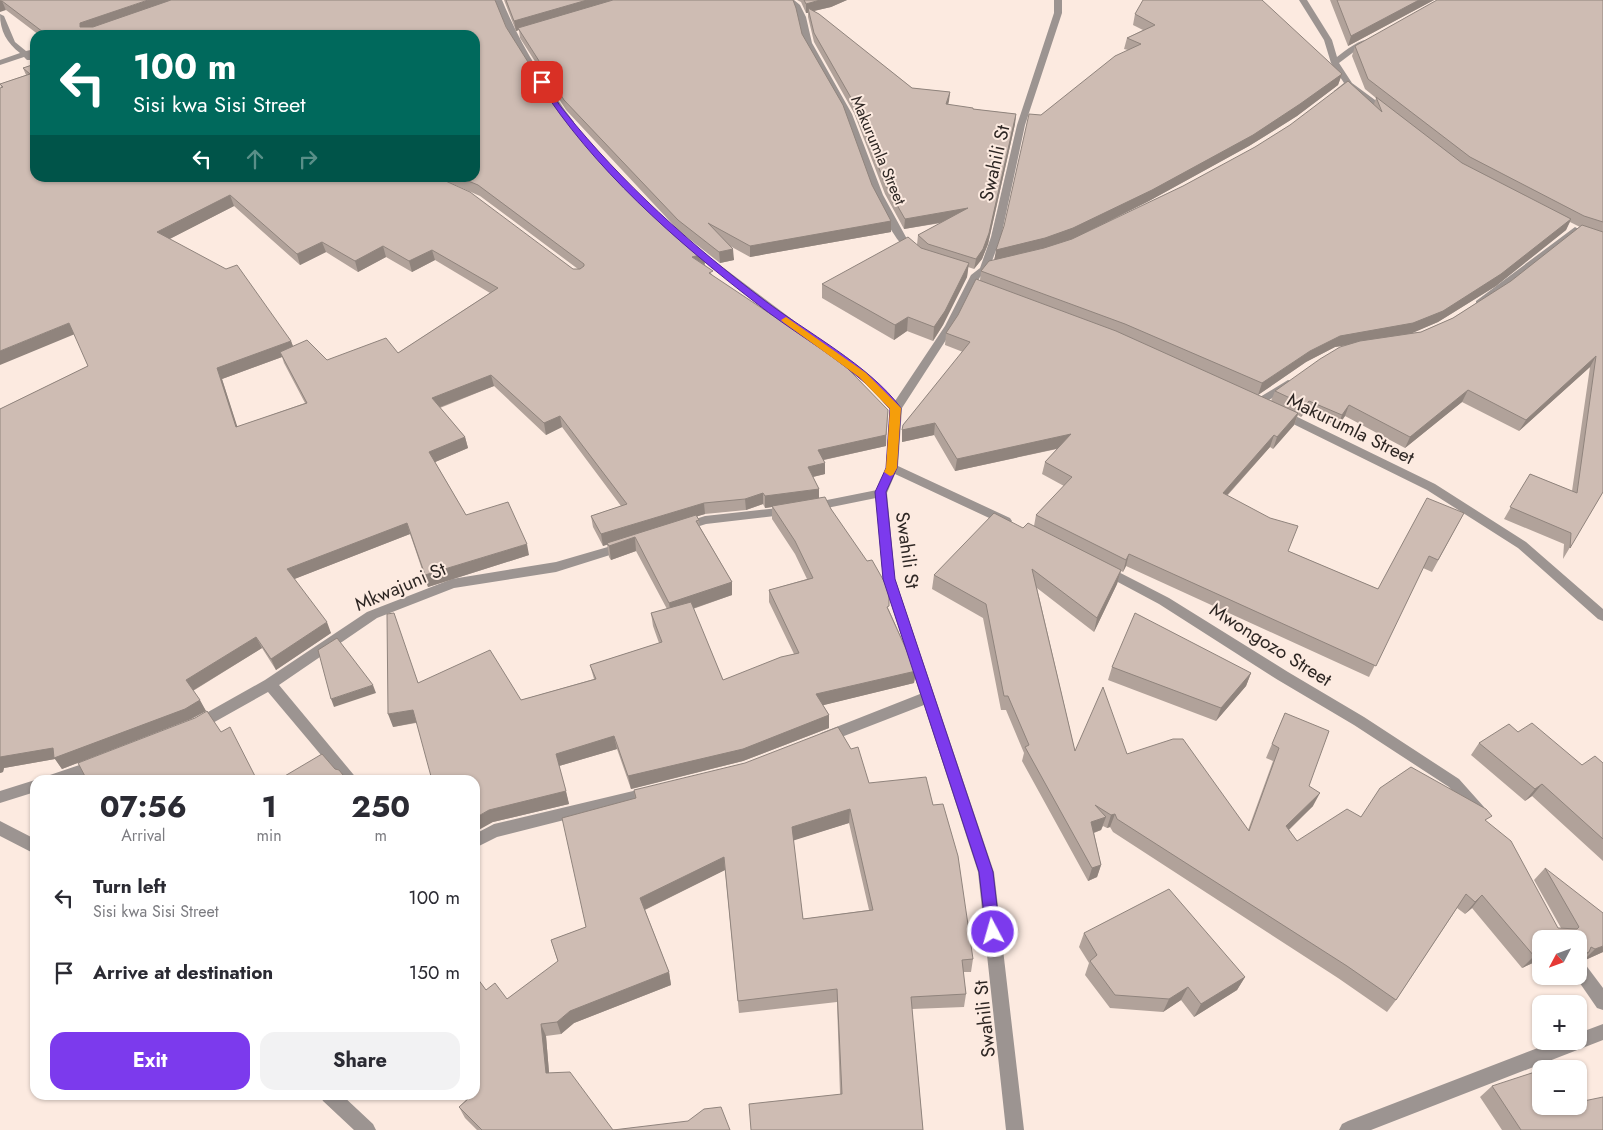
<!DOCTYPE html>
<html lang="en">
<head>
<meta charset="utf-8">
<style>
	:root { --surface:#fff; --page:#f2f2f3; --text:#2b2b33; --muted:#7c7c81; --accent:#7c3aed }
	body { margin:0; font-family:Jost,sans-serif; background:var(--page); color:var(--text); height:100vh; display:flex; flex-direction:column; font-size:19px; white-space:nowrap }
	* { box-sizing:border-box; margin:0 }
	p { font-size:16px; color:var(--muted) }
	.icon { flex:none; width:28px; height:28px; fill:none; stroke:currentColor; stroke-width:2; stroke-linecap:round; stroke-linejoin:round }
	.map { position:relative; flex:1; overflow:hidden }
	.details { position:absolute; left:30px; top:775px; width:450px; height:325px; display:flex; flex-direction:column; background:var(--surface); border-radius:15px; box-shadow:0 1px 4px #0004 }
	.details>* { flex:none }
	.guide { position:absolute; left:30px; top:30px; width:450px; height:152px; border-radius:15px; box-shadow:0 1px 4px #0004; background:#00695c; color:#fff; overflow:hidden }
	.needle { width:32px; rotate:229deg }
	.buttons { position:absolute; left:1532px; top:930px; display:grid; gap:10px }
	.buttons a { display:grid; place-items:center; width:55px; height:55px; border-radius:10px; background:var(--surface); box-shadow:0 1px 4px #0004; font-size:25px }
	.pin { position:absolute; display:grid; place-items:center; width:42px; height:42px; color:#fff; margin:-21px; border-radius:10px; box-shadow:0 2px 8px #0006 }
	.me { position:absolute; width:55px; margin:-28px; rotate:354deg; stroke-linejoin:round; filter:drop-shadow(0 0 4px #0008) }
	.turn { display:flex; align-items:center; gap:18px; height:105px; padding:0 20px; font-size:22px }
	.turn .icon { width:65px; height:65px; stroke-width:2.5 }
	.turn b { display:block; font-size:35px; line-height:42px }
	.lanes { display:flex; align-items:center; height:48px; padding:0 20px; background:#0003; justify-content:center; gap:25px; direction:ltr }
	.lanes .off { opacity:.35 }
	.eta { display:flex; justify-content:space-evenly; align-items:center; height:85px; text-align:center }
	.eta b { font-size:30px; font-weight:700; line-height:35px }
	.cta { display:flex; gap:10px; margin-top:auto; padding:10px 20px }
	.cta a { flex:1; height:58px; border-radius:15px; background:var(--accent); color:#fff; font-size:20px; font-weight:700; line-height:58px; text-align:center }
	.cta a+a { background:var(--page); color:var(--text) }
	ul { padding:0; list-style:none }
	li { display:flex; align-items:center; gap:15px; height:75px; padding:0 20px }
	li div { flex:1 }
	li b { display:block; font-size:19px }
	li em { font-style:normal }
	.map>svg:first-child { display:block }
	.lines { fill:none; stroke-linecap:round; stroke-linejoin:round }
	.minor { fill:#9c9491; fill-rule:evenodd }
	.wall { fill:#b1a29a; fill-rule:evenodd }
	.shaded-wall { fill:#90847d }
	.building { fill:#cebcb3; stroke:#90847d; fill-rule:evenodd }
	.route { fill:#7c3aed; stroke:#51269a }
	.slow { fill:#f59e0b }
	.labels { text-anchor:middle; stroke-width:4; stroke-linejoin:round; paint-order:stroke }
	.far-street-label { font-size:16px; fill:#2d2623; stroke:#fceae0 }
	.street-label { font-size:19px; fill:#2d2623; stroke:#fceae0 }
</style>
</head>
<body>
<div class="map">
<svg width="1603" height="1130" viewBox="0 0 1603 1130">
	<rect width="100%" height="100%" fill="#fceae0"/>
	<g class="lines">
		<!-- minor -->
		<path class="minor" d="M494 0H502C520 44 545 84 574 122L573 124H567C538 91 511 40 494 0Z
			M786 0H794L800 5 806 17 812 43 852 114 883 195 907 239 919 249V253C889 259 854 137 844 114 833 90 816 69 805 45 797 27 801 16 786 0Z
			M1054 0H1062V13L1025 125 1001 237 989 269 980 277 955 326 902 408 898 466 1010 518 1012 521 1010 524H1002L895 474 887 493 895 579 994 872 1024 1130H1006L978 872 924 705 826 743 821 741 819 737 821 733 920 694 883 579 876 498 812 511 806 507 812 503 877 490 886 468 890 409 859 377 818 347 819 345H827L867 373 895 401 945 326 971 275 980 268 991 237 1017 125 1054 13Z
			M1299 0H1307L1332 40 1337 57C1346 50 1359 39 1372 39V43L1355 51 1339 63 1352 83 1390 111V115H1384L1348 87 1340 95H1334V91L1344 83 1331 63 1324 40Z
			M0 14 4 16 15 42 26 51 35 49V53L31 55 34 58 33 60H27L24 57 0 65V60L20 53C7 43 0 31 0 14Z
			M1575 227 1580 230 1578 232 1484 305H1476V301Z
			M692 244 793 320 794 322 793 324H785L689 249 687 247Z
			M1288 380 1292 381 1293 383 1292 385 1263 404H1255L1254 402 1255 400Z
			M1281 409 1435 484 1526 542 1603 609V621L1598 619 1518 548 1427 490 1277 416 1275 413Z
			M788 507 794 511 792 514 706 524 684 531 678 527 680 524 705 516Z
			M625 542 631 546 629 549 556 572 454 588 377 618 279 685 358 780H342L268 692 202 729 197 731 192 729 190 725 192 721 265 680 367 612 452 579 556 562Z
			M1105 565 1169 598 1288 672 1364 717 1459 779 1484 807 1486 812 1484 817 1479 818 1474 817 1449 787 1354 725 1278 680 1159 604 1101 573 1099 570 1101 567Z
			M97 759 102 761 104 765 102 769 70 780H45L47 776Z
			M35 780V792L0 803V791Z
			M650 787 655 789 657 793 655 797 497 837 475 848V834L494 824Z
			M0 821 35 839V854L0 836Z
			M1579 961 1585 964 1603 988V1010L1597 1008 1575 976H1579Z
			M1603 1024V1040L1371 1130H1339L1342 1124 1348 1121 1556 1041H1579V1033Z
			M320 1095H342L373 1124 376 1130H354L323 1101Z"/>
	</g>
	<!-- wall -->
	<path class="wall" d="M0 0 506 27 555 105 604 160 705 265 713 276 888 410 886 446 824 460 825 474 813 477 819 489V498L831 509 889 610 916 671 914 683 823 705 829 715V728L743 761 631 789 617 749 559 766 569 804 493 822 416 723 393 727 418 683 521 700 594 679 590 665 659 643 653 626 651 613 667 609 636 551 611 560 609 557 607 544 603 546 593 527 591 516 621 506 562 427 546 435 494 386 440 408 465 437 468 448 435 462 466 515 529 555 428 587 410 534 294 579 331 633 276 670 262 648 193 691 206 711 191 719 62 769 55 759 4 768 3 772 0 773V409L88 366 0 84 26 75 23 68 35 64V178H475V35H39L6 10ZM446 181 480 196 578 269H573ZM234 206 300 265 326 252 358 272 386 257 412 272 435 260 490 293 398 353 327 360 293 346 291 341 169 239ZM282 357 284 363 305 403 237 427 222 379ZM763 504 765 508 772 507V519L795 554 807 579 769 590V602L794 654 723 680 693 609 732 595V582L700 527 699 520 697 516 705 514 746 510Z
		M504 0H793L802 34 872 185 891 232 750 257 730 246 734 260 720 263 679 231 566 110 520 38 519 30 516 31Z
		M797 0H847L831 7 814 11 912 88 950 92 948 105 973 109 1016 114 1015 124 988 244 982 259 974 269 968 267 967 277 943 325 933 341 907 331 894 340 822 298V284L917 245 918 235 941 223 904 229 885 194 854 113 814 42 808 17V13H806L801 2Z
		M1330 0H1434L1348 46Z
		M1603 0V492L1563 559 1564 544 1504 519 1530 474 1572 491 1590 367 1519 431 1462 402 1405 448 1345 416 1338 426 1305 412 1301 417 1298 415 1294 425 1273 449 1270 447 1227 496 1288 551 1378 589 1464 513 1432 572 1423 568 1369 677 1126 566 1123 572 1121 571 1117 584 1094 632 1037 588 1075 751 1127 754 1248 830 1273 761 1266 758 1285 713 1309 786 1313 806 1289 830 1297 841 1361 817 1487 822 1558 928H1561L1534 880 1545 868 1603 952 1583 961 1581 960 1579 962 1541 939V966L1537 961 1522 968 1472 908 1465 914 1457 908 1396 1000 1387 1012 1338 978 1113 832 1110 827 1107 828 1103 826 1101 830 1094 833 1101 865 1097 877 1088 881 1022 761 1024 753 1006 710H1001L983 618 932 589 934 575 1023 528 1034 526 1036 515 1064 486 1042 474 1045 462 1057 449 955 471 934 435 902 442 903 425 963 352 945 345 946 333 980 280 981 271 994 260 1004 226 1041 115 1128 50 1124 49 1127 38 1143 30 1133 25 1135 14 1342 74 1338 85 1297 116 1249 146 1149 201 1075 238 1374 104 1376 98 1365 89 1352 56 1355 46ZM1570 222 1580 227 1511 281 1453 318 1421 332 1411 333 1438 322 1496 286 1566 230ZM1348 345 1275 391 1271 401 1258 395 1306 362 1335 347Z
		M1112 667 1251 673 1246 686 1216 721 1108 680Z
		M1518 732 1582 765 1603 763V861L1532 796 1525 801 1471 755 1479 743Z
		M869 783 973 959 971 972H963L966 994 964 1007 912 1009 923 1130 840 1094 837 1002 739 1013 725 870 645 910 669 972 671 985 574 1023 561 1034 546 1036 549 1073 613 1130H730H477L465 1118 459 1107 466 1100 462 1095H475L486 990 507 999 558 962 551 940 586 927 635 799 634 790ZM849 823 869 910 803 919 793 840Z
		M1084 933 1245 977 1237 990 1194 1017 1181 1000 1163 1012 1110 1008 1085 975 1089 963 1079 947Z
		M1492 1086 1579 1106 1603 1130H1502L1480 1097Z"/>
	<!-- shaded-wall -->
	<path class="shaded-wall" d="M148 0H179L84 33 80 27V23Z
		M587 0H620L518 28 519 30 516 31 514 21Z
		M820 0H847L831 7 809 12 808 8V13H806V4Z
		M1419 0H1434L1348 46 1351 36Z
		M0 1H2L6 10 0 12Z
		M1342 74 1338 85 1297 116 1249 146 1149 201 1071 240 1043 250 994 262 996 250Z
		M950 92 949 101 945 114 946 104Z
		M1016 114 1015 124 988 244 982 259 974 269 976 259Z
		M230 195 234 206 162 243 157 232Z
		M968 208 967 218 904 229 905 219Z
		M1571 219 1566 230 1496 286 1438 322 1408 335 1335 347 1306 362 1258 395 1262 383 1310 351Z
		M891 221V232L750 257V246Z
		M322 242 326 252 300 265 297 254Z
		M383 246 386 257 358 272 355 261Z
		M733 249 734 260 720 263 719 252Z
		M432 250 435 260 412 272 409 261Z
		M704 254 705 265 692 257Z
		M969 263 967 277 943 325 933 341 934 327Z
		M908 317 907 331 894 340 895 325Z
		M69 323 75 334 0 365V351Z
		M291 341 295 352H280L282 357 222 379 241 438 236 427 217 368Z
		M1596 356 1590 367 1519 431 1526 420Z
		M491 375 494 386 435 409 432 398Z
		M1468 390 1462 402 1405 448 1410 437Z
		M1309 401 1305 412 1301 417 1305 405Z
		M1349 405 1345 416 1338 426 1342 415Z
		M1298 413 1294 425 1273 449 1277 437Z
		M560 416 562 427 546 435 544 423Z
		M935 423 934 435 902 442V430Z
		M1071 434 1069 446 955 471 957 459Z
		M886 435V446L818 461V450Z
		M1274 435 1270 447 1218 505 1223 493Z
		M465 437 468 448 433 463 429 452Z
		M825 463V474L808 478V467Z
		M819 489V500L765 508V496Z
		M763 493V504L746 510 745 499Z
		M704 503 705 514 603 546 601 534Z
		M407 523 410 534 292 580 287 569Z
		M635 537 636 551 611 560 609 546Z
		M527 544 529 555 428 587 425 575Z
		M1129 554 1126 566 1123 572 1126 560Z
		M1121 570 1117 584 1094 632 1097 618Z
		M732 582V595L671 616 669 603Z
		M327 622 331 633 276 670 271 659Z
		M256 637 262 648 192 691 186 680Z
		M916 671 914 683 816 707V694Z
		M1251 673 1246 686 1216 721 1221 708Z
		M373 685 376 693 334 707 331 699Z
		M200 700 206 711 191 719 62 769 55 759 4 768 3 772 0 773V757Z
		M413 710 418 722 393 727 388 714Z
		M829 715V728L743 761 631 789 628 776Z
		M614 736 617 749 559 766 556 754Z
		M1542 784 1532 796 1525 801 1535 789Z
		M566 791 569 804 493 822 475 832V818L489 810Z
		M1320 793 1313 806 1279 839 1286 826Z
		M850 809 849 823 792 841V827Z
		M1115 814 1110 827 1107 828 1111 815Z
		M1106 817 1101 830 1087 835 1091 822Z
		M724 857 725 870 642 911 640 898Z
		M1101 865 1097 877 1088 881 1092 868Z
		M1482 895 1472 908 1465 914 1475 902Z
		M1603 946V952L1583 961 1595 949Z
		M1541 952V957L1537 961 1522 968 1534 956Z
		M1589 952 1579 962V956Z
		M669 972 671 985 574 1023 561 1034 557 1022 570 1011Z
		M1245 977 1237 990 1194 1017 1201 1004Z
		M1188 987 1181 1000 1163 1012 1169 999Z
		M541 1024 546 1036 550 1084 546 1073Z"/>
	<!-- building -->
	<path class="building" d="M0 0H148L80 23V27H93L171 0H495L506 27 555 105 604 160 670 227 704 254 692 257 713 271 709 273 772 315 779 312 823 343 888 410 886 435 818 450 825 463 808 467 819 489 765 496 763 493 745 499 704 503 601 534 591 516 627 504 560 416 544 423 491 375 432 398 465 437 429 452 466 515 508 502 527 544 425 575 407 523 287 569 327 622 271 659 256 637 186 680 200 700 185 709 54 758 53 748 0 757V409L88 366 69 323 0 351V88L3 87 0 84 30 74 23 68 35 64V178H439L470 192 573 269H580L584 266V264L478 185 461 178H475V35H47L2 1H0ZM230 195 297 254 322 242 355 261 383 246 409 261 432 250 498 288 398 353 386 338 327 360 307 340 280 352 307 403 236 427 217 368 291 341 237 265 226 269 157 232Z
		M506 0H587L514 21Z
		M613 0H793L796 8 802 34 843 105 872 185 891 221 750 246 708 223 733 249 719 252 678 220 564 100 518 28Z
		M804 0H820L806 4Z
		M1143 0H1262L1342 74 1300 104 1253 135 1152 190 1073 228 1045 238 996 250 1004 226 1029 114 1041 115 1115 56 1141 44 1127 38 1155 25 1135 14Z
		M1337 0H1419L1351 36Z
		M1437 0H1603V222L1584 216 1470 157 1368 79 1355 46Z
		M808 8 819 14 912 88 950 92 946 104 973 108V109L1016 114 989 233 983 249 976 259 928 244 918 235 968 208 905 219 885 184 854 103 814 33Z
		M1348 81 1382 112 1376 97 1462 163 1571 219 1501 274 1443 311 1413 323 1340 336 1310 351 1262 383 1125 324 981 271 989 261 1044 248 1072 239 1183 186 1255 147 1290 125Z
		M1582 225 1603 232V492L1570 548 1571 533 1510 507 1530 474 1577 493 1596 356 1526 420 1468 390 1410 437 1349 405 1342 415 1309 401 1305 405 1275 391 1320 359 1340 347 1360 341 1421 332 1453 318 1511 281Z
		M908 237 921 248 969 263 945 311 934 327 908 317 895 325 822 284Z
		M976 279 1116 331 1298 413 1277 437 1274 435 1223 493 1270 518 1298 526 1288 551 1378 589 1427 498 1464 513 1438 560 1429 556 1376 666 1129 554 1126 560 1036 515 1072 477 1045 462 1071 434 957 459 935 423 902 430 903 425 970 342 946 333 958 315Z
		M825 497 831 509 867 561 872 560 889 590V606L887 607 916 671 816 694 829 715 743 749 628 776 614 736 556 754 566 791 489 810 475 818V780H432L413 710 388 714 387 614 394 613 418 683 490 650 521 700 596 679 590 665 662 642 651 613 691 602 723 680 781 657 799 653 769 590 813 578 795 541 772 506Z
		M994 513 1023 528 1028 523 1121 570 1097 618 1032 569 1075 751 1103 687 1127 754 1173 739H1183L1249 831 1279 748 1272 744 1285 713 1329 731 1309 786 1320 793 1286 826 1297 841 1347 809 1361 817 1380 788 1411 767 1486 809 1492 816 1485 820 1511 841 1558 928 1577 929 1579 927 1545 868 1603 913V946L1595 949 1591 947 1589 952 1579 956V939H1541V952L1534 956 1482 895 1475 902 1466 894 1396 1000 1347 966 1117 819 1115 814 1111 815 1095 805 1106 817 1091 822 1101 865 1092 868 1025 747 1029 745 1008 696H1004L986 604 934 575Z
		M696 515 699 520 696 521 732 582 669 603 635 537 609 546 607 543Z
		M1135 613 1251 673 1221 708 1112 667Z
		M337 638 373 685 331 699 318 650Z
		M207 711 221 732 230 727 257 780H87L78 763 195 718Z
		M1532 723 1582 765 1595 756 1603 763V839L1542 784 1535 789 1479 743 1509 724 1518 732Z
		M838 727 851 749 858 747 869 783 926 777 933 805 943 804 958 856 973 959 962 960 966 994 911 997 923 1130H751L749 1104 842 1094 837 989 738 1001 724 857 640 898 669 972 570 1011 557 1022 541 1024 546 1073 570 1072 613 1130 688 1121 704 1109 721 1107 730 1130H482L459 1107 468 1099 465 1095H475V975L486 990 495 983 507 999 558 961 551 940 586 927 562 818 636 798 634 790 745 763ZM850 809 873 910 803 919 792 827Z
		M322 754 335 769 339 770 347 780H278Z
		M1169 889 1245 977 1201 1004 1188 987 1169 999 1115 995 1090 961 1097 955 1084 933Z
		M1552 1067 1554 1069H1546Z
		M1541 1070V1106H1579V1102L1603 1097V1130H1521L1492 1086Z"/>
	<!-- route -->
	<path class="route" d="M539 81H544C551 91 557 103 565 112 622 183 691 245 764 300 806 332 869 365 901 408L897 468 886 492 895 579 993 872 1000 932 998 937 993 938 988 937 986 932 979 872 883 579 875 492 886 468 890 409C880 398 870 386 858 377 826 350 789 329 756 303 676 241 593 169 538 82Z"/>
	<!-- slow -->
	<path class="slow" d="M786 317 866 373 901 408 897 468 893 475 890 476 884 472 886 468 890 409 859 377 783 322 781 320Z"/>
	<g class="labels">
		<!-- far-street labels -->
		<g class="far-street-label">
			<text transform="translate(879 150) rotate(67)" y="6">Makurumla Street</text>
		</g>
		<!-- street labels -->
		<g class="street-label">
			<text transform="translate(994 163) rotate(-77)" y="7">Swahili St</text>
			<text transform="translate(1351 428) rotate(26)" y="7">Makurumla Street</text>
			<text transform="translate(908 550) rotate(82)" y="7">Swahili St</text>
			<text transform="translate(400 586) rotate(-23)" y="7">Mkwajuni St</text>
			<text transform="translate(1271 644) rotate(32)" y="7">Mwongozo Street</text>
			<text transform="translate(984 1019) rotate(-96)" y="7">Swahili St</text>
		</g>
	</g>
</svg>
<div class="buttons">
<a><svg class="needle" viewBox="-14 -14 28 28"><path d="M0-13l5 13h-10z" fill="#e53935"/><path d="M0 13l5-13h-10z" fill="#7c7c81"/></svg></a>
<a>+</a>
<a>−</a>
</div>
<div class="pin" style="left:542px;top:82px;background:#d93025"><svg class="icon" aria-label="arrive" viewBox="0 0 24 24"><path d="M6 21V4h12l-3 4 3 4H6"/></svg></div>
<svg class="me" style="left:993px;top:932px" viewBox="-20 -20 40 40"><circle r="17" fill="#7c3aed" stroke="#fff" stroke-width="3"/><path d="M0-11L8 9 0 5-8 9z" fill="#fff"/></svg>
<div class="guide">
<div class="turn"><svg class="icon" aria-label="left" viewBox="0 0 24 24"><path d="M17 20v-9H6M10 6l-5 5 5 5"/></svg><div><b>100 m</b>Sisi kwa Sisi Street</div></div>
<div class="lanes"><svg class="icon" aria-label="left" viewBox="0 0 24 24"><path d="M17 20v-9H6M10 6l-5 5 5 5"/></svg><svg class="icon off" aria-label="ahead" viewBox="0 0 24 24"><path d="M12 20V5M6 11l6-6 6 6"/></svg><svg class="icon off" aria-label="right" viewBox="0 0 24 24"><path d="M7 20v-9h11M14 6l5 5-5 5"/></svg></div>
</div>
<section class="details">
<div class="eta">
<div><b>07:56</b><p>Arrival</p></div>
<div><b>1</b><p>min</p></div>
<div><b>250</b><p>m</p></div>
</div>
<ul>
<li><svg class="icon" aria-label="left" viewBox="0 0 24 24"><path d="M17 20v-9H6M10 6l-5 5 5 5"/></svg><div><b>Turn left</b><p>Sisi kwa Sisi Street</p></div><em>100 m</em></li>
<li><svg class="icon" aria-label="arrive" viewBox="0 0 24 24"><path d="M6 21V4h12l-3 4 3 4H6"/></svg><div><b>Arrive at destination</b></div><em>150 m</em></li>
</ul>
<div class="cta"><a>Exit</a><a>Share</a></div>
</section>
</div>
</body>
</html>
